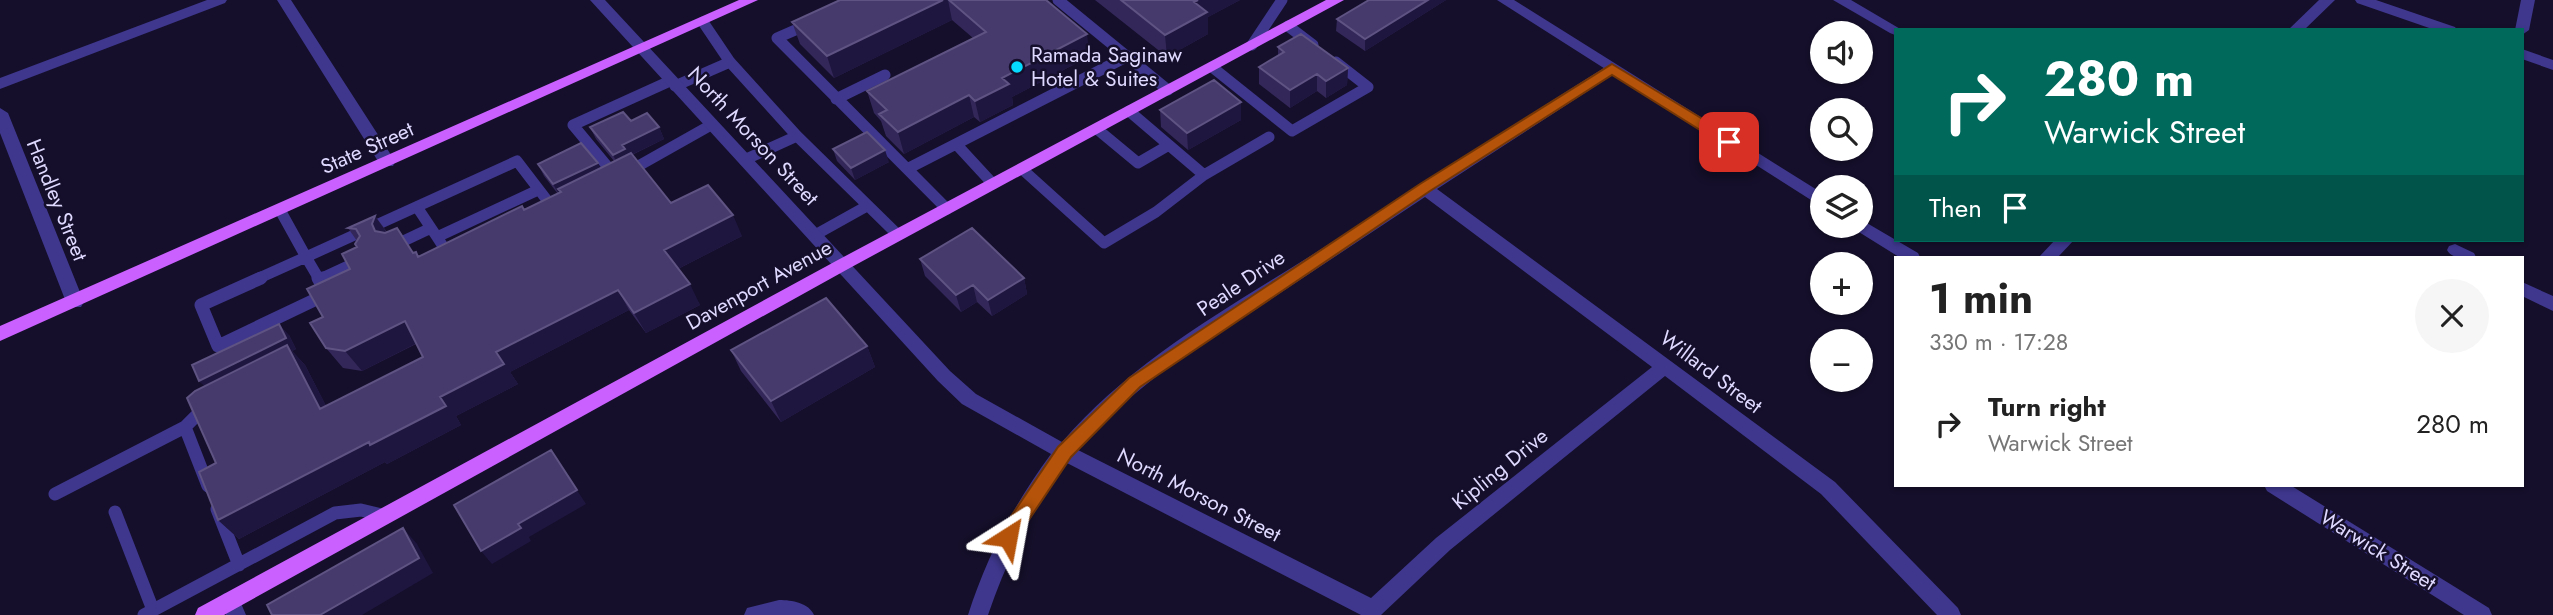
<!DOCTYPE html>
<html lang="en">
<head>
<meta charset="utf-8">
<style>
	:root { --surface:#fff; --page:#f6f6f6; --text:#222; --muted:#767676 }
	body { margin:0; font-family:Jost,sans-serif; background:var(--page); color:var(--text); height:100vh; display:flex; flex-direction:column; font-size:26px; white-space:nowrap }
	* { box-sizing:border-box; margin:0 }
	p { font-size:23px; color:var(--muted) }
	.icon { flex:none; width:38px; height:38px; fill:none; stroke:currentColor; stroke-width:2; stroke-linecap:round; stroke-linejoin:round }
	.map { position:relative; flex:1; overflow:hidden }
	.drawer { position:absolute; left:1894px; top:256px; width:630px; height:231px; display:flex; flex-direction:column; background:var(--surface); border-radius:0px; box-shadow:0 2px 5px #0004 }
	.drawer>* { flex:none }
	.hud { position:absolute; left:1894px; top:28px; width:630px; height:214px; border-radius:0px; box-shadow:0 2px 5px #0004; background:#00695c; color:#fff; overflow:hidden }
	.controls { position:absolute; left:1810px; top:21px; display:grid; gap:14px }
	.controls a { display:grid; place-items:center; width:63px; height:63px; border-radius:50%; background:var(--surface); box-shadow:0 2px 5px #0004; font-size:35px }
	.pin { position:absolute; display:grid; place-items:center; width:60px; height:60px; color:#fff; margin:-30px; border-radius:14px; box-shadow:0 4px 10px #0006 }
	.me { position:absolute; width:77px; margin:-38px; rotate:34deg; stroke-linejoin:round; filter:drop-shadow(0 0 5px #0008) }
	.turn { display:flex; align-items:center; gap:24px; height:147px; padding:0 35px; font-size:32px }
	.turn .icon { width:91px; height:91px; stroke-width:2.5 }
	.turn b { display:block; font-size:49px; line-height:60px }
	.then { display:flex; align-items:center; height:66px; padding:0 35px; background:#0003; gap:14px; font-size:26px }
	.round { display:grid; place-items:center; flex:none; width:74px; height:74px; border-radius:37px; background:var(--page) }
	.overview { display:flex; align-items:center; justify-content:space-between; height:119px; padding:0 35px }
	h1 { font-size:42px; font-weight:700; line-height:52px }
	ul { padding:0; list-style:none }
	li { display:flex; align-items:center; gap:21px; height:98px; padding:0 35px }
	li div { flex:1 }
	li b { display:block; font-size:26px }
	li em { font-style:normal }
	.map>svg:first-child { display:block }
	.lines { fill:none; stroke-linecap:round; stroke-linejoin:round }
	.service-far1 { stroke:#3e378d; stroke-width:11 }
	.service { stroke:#3e378d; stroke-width:13 }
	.minor { fill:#3e378d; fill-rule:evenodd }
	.tertiary { fill:#3e378d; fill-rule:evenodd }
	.primary { fill:#ca60ff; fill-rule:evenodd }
	.wall { fill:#332759 }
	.shaded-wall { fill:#1f163f }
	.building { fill:#453a6b; stroke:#5e5382; stroke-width:2 }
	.route { fill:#b45309; stroke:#753606; stroke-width:2 }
	.poi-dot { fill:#05dbff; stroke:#150f2b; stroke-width:2.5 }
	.labels { text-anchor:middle; stroke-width:5; stroke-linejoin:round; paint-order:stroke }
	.poi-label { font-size:21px; fill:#dfd9ff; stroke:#150f2b; text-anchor:start }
	.street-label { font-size:21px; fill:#dfd9ff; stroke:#150f2b }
</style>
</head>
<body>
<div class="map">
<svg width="2553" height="615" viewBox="0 0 2553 615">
	<rect width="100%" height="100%" fill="#150f2b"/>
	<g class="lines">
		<!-- service-far1 -->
		<path class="service-far1" d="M1058 0 1168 90
			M703 22 730 62 797 136
			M809 24 777 38 947 209
			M1288 26 1313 45
			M1252 45 1282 0
			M1212 67 1292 131 1368 87 1336 62
			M670 81 573 125 617 178 711 125
			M675 86 730 62
			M836 99 885 75
			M1129 111 1204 175 1269 137
			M1097 129 1138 163 1169 145
			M957 145 993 184
			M744 160 797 136 898 235
			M909 168 1128 56
			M1022 169 1104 243 1156 212 1204 175
			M417 207 437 237 538 190
			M280 210 306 257
			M815 235 867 206
			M437 237 450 257
			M395 245 431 228
			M306 257 319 279
			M306 257 517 161 553 208
			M257 279 306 257
			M320 279 361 260"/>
		<!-- service -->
		<path class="service" d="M261 278 201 305 218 346 327 294 318 278
			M320 279 323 278
			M207 405 185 427 208 486
			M55 494 185 427
			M217 509 239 565
			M115 512 153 610
			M144 615 335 513 361 510 386 516"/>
		<!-- minor -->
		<path class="minor" d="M277 0H291L393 158 395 162 393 166H381Z
			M590 0H605L950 371 976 394 1062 442C1131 362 1224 310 1312 255 1410 192 1508 128 1607 66H1617L1619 69 1617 72 1437 189 1835 482 1958 608 1961 615H1937L1821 494 1665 376 1450 550 1381 615H1361L1067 463C1032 510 1007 559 988 615H968C987 556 1014 504 1051 454L962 404 938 381ZM1425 197 1652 367 1436 538 1371 598 1078 450 1115 410 1164 370Z
			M1833 0H1851L1902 30H1895V35L1890 33Z
			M2319 0H2335L2304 30H2288Z
			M2521 0H2535L2529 30 2522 35V30H2515Z
			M0 108 8 113 84 302 81 307H69L66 302 0 133Z
			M2055 240H2074L2058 257H2039Z
			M2455 244 2474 253 2476 257C2466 257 2452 260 2447 250L2449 246Z
			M2522 282 2553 296V311L2522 296Z
			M230 592 237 594 246 615H226L220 601 223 594Z
			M779 600C792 600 809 603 814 615H744L747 608Z"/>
		<!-- tertiary -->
		<path class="tertiary" d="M207 0H227L225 3 0 89V78Z
			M1497 0H1514L1822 193V207Z
			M2355 0H2376L2455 27 2457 30H2435L2357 3Z
			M2522 49 2553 60V70L2522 59Z
			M1860 219 1918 253 1920 257H1899L1854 229 1852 226H1860Z
			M2264 485H2290L2489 608 2492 615H2464L2267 491Z"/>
		<!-- primary -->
		<path class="primary" d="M739 0H758L0 341V326Z
			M1326 0H1344L848 269 224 615H195L198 608 836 261Z"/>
	</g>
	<!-- wall -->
	<path class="wall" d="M840 0H1046L1090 56 1012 97 1013 105 980 122 974 117 904 154 886 136 881 121 874 113 867 91 973 38 952 20 834 78 800 44 792 22Z
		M1095 0H1240L1208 17V34L1167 57Z
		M1369 0H1446L1365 51 1336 31 1337 19Z
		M1278 47 1348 68 1347 85 1326 98 1317 91 1290 108 1259 84V67L1278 56Z
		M1241 102V120L1188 150 1161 127 1160 110Z
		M631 121 659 127 664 139 632 155 671 203 742 236 678 269 700 305 646 333 629 310 510 372 518 384 456 416 461 425 387 464 385 462 239 539 218 520 216 463 205 386 199 381 289 335 296 349 292 351 305 365 326 406 423 357 416 344 362 371 343 368 326 348 323 317 350 269 357 247V241L348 228 375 216 387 232 414 253 416 252 419 256 558 194 544 176 538 164 600 168 614 161 596 139 590 127Z
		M833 149 889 162 855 180 837 161Z
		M920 259 1024 278 1027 294 992 316 977 302 961 312 925 276Z
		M867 346 875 367 781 422 741 371 731 350Z"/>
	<!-- shaded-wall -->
	<path class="shaded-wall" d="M943 0H948L952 20 834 78 827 56Z
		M1198 0H1240L1208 17V34L1167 57 1165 35 1194 2Z
		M1428 0H1446L1365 51V39Z
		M1087 34 1090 56 1012 97 1013 105 980 122 975 101 1002 78Z
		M1348 68 1347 85 1326 98V81Z
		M1317 74V91L1290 108V90Z
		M969 95 974 117 904 154 898 132Z
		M1241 102V120L1188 150 1187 133Z
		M659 127 664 139 629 156 619 167 613 155 622 145Z
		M885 150 889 162 855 180 851 168Z
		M598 163 604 175 560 196 553 184Z
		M733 215 742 236 674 271 664 250Z
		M375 216 390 237 375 231 372 224Z
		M1024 278 1027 294 992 316 988 300Z
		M690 284 700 305 646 333 634 313Z
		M973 285 977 302 961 312 956 295Z
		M618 290 629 310 510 372 518 384 456 416 461 425 387 464 385 462 239 539 218 520 440 397 496 352Z
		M405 321 421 341 362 371 345 351Z
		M279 324 289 335 296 349 292 351 305 365 338 429 211 392 199 381Z
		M867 346 875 367 781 422 771 401Z
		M551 450 586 504 529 537 531 541 492 564 481 551Z
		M403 528 417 544 433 573 362 615H320Z"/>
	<!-- building -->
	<path class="building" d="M840 0H943L827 56 792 22Z
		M949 0H1046L1087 34 1002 78 1009 84 975 101 969 95 898 132 879 114 887 110 867 91 986 32Z
		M1121 0H1198L1194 2 1207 12 1165 35Z
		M1369 0H1428L1365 39 1337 19Z
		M1301 34 1348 68 1326 81 1317 74 1290 90 1259 67 1284 52 1278 47Z
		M1214 80 1241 102 1187 133 1160 110Z
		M623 112 631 121 647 113 659 127 622 145 625 149 613 155 590 127Z
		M867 132 885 150 851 168 833 149Z
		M581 143 598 163 553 184 538 164Z
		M631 153 671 203 708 185 733 215 664 250 690 284 634 313 618 290 496 352 504 364 440 397 446 406 370 445 369 442 218 520 199 472 216 463 187 398 195 391 287 345 320 409 423 357 405 321 345 351 326 348 310 323 323 317 307 289 350 269 342 254 357 247 355 244 360 236 356 229 348 228 375 216 372 224 375 231 385 233 397 228 413 253 416 252 418 257 522 206 524 210 561 192 558 189Z
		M972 228 1024 278 988 300 973 285 956 295 920 259Z
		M826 298 867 346 771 401 731 350Z
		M279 324 286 338 199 381 192 365Z
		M551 450 577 490 518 524 521 528 481 551 454 505Z
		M403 528 419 558 320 615H272L267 605Z"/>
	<!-- route -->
	<path class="route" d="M1612 64 1734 138V145H1724L1612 75 1430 191 1140 387 1071 457 1014 542 1008 545 1001 542 999 537 1001 531 1058 447 1129 378 1420 184Z"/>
	<!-- markers -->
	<circle class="poi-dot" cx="1017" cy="67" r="7"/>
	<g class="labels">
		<!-- poi labels -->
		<g class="poi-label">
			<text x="1031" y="62">Ramada Saginaw<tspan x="1031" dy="24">Hotel &amp; Suites</tspan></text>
		</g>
		<!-- street labels -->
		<g class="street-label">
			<text transform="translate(753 136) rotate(47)" y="7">North Morson Street</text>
			<text transform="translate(367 148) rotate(-24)" y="7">State Street</text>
			<text transform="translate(57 200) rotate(68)" y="7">Handley Street</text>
			<text transform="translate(1241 283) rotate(-34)" y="7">Peale Drive</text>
			<text transform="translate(759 285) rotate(-29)" y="7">Davenport Avenue</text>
			<text transform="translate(1711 372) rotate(37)" y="7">Willard Street</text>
			<text transform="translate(1500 469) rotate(-39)" y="7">Kipling Drive</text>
			<text transform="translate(1199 495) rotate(27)" y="7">North Morson Street</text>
			<text transform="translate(2378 550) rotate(32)" y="7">Warwick Street</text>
		</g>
	</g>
</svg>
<div class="controls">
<a><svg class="icon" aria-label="sound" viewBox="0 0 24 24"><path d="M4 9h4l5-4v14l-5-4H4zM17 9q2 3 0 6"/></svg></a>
<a><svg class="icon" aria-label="search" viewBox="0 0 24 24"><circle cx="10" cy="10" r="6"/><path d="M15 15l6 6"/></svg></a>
<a><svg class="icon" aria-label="layers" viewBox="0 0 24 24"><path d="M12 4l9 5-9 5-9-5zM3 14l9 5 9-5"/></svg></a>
<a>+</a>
<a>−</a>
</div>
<div class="pin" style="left:1729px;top:142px;background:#d93025"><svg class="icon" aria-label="arrive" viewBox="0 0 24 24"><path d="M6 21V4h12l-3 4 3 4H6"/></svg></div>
<svg class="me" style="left:1008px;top:537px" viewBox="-20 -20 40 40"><path d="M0-17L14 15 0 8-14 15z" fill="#b45309" stroke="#fff" stroke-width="4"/></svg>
<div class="hud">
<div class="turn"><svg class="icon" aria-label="right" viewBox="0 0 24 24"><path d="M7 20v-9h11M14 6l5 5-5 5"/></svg><div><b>280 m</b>Warwick Street</div></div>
<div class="then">Then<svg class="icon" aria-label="arrive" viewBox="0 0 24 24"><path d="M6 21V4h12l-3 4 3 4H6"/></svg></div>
</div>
<section class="drawer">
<div class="overview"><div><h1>1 min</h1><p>330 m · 17:28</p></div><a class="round"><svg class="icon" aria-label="close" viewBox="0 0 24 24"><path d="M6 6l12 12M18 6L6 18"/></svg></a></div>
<ul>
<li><svg class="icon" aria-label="right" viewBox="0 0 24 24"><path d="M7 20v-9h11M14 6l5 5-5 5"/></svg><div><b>Turn right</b><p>Warwick Street</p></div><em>280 m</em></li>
</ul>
</section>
</div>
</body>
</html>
